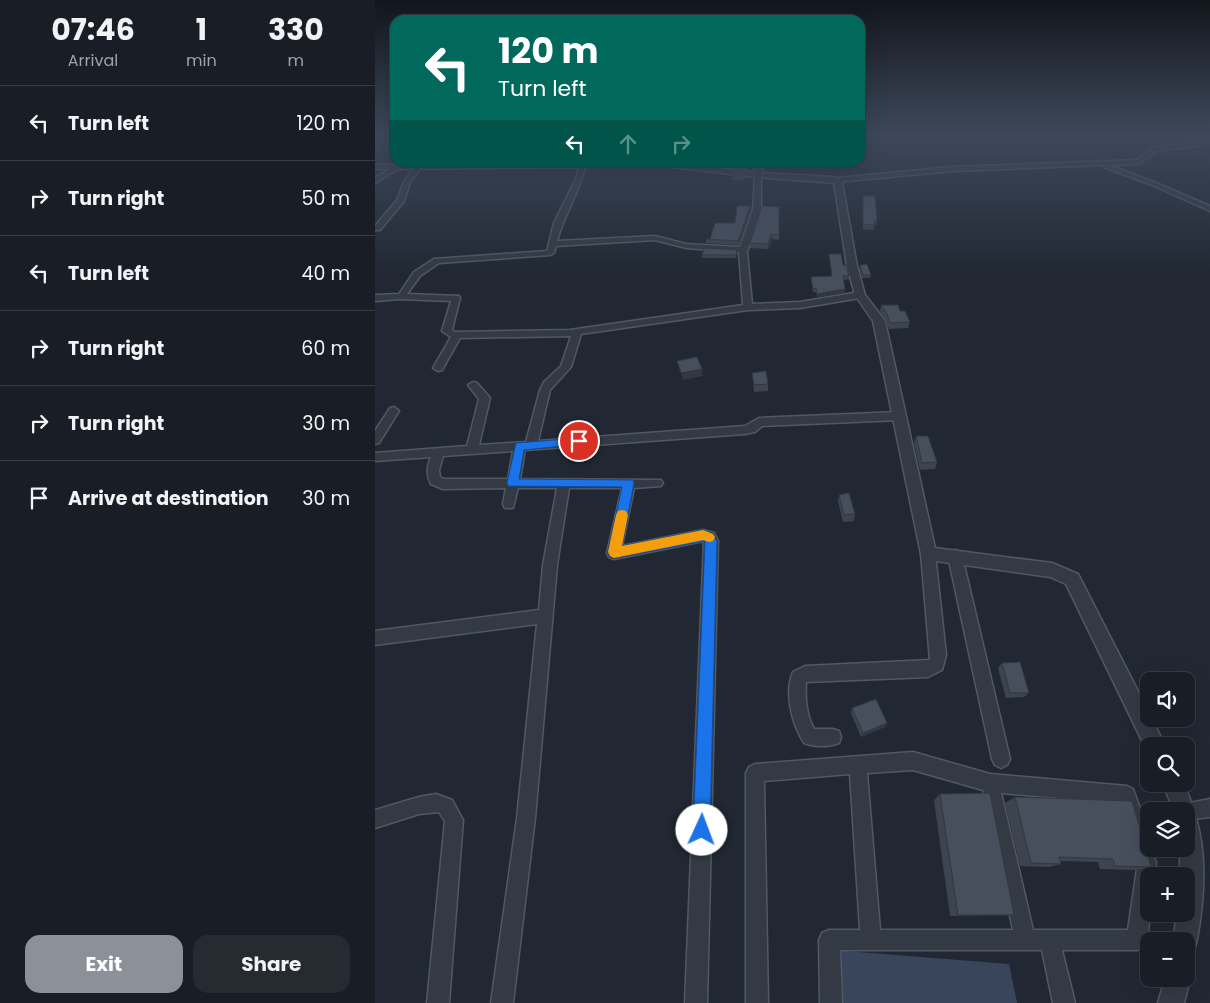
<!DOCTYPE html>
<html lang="en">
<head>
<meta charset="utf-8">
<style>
	:root { --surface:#191e26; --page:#262b32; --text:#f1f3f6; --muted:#9fa2a7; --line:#373c43; --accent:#8c9099 }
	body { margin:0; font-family:Poppins,sans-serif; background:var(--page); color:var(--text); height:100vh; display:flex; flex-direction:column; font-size:19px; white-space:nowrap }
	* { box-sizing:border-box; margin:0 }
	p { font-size:16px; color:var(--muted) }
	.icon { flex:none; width:28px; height:28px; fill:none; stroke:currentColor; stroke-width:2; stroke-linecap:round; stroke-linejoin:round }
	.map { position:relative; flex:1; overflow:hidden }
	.drawer { display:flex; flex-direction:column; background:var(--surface); width:375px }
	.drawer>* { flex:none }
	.top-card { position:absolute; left:15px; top:15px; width:475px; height:152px; border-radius:15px; box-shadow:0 5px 20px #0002,0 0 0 1px var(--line); background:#00695c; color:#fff; overflow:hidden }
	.tools { position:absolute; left:765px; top:672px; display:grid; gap:10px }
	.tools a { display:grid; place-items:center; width:55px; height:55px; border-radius:10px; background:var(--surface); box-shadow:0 5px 20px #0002,0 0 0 1px var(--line); font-size:25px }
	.pin { position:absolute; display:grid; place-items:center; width:42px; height:42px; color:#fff; margin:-21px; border:2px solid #fff; border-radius:50%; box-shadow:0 1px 5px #0007 }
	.me { position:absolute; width:55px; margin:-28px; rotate:2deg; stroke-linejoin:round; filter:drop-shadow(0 0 4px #0008) }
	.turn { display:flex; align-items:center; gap:18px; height:105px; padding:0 25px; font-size:22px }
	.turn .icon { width:65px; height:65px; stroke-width:2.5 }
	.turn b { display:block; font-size:35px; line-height:42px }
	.lanes { display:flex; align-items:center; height:48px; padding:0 25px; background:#0003; justify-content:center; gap:25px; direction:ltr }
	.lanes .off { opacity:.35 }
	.eta { display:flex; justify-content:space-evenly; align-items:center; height:85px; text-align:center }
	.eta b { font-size:30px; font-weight:700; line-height:35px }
	.button { display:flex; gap:10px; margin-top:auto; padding:10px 25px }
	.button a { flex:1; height:58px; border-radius:15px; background:var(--accent); color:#fff; font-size:20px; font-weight:700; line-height:58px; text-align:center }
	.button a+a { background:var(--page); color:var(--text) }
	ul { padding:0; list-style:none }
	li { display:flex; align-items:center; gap:15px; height:75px; padding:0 25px; border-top:1px solid var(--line) }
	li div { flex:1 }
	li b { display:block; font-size:19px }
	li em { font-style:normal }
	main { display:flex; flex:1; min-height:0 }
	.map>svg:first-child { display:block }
	.water { fill:#38455b }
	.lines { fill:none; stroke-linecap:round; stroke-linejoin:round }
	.minor-casing { stroke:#515862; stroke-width:3 }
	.tertiary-casing { stroke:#515862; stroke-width:3 }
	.minor { fill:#343a44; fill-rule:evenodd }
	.tertiary { fill:#343a44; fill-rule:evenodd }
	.wall { fill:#3d4450 }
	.shaded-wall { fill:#323741 }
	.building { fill:#474f5d; stroke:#323741 }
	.route { fill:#1a73e8; stroke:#114b97 }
	.slow { fill:#f59e0b }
</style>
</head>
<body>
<main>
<section class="drawer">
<div class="eta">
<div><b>07:46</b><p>Arrival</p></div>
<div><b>1</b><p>min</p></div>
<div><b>330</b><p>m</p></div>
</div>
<ul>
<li><svg class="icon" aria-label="left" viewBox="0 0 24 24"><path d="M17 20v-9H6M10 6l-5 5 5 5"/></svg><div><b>Turn left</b></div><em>120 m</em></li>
<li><svg class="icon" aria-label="right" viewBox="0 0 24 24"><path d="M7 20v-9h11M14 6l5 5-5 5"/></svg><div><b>Turn right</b></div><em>50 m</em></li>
<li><svg class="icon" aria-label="left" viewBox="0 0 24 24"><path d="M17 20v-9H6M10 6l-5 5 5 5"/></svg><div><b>Turn left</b></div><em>40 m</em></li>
<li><svg class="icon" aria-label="right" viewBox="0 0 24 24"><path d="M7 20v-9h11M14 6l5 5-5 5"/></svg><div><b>Turn right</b></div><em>60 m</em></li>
<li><svg class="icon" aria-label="right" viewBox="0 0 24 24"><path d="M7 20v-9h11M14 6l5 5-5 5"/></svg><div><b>Turn right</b></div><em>30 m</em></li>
<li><svg class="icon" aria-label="arrive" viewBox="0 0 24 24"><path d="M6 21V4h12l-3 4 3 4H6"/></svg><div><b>Arrive at destination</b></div><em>30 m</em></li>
</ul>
<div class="button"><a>Exit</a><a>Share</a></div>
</section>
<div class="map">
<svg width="835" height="1003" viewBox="0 0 835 1003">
	<rect width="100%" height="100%" fill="#212833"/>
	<!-- water -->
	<path class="water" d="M458 950 634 964 642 1003H461Z"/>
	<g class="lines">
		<!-- minor casing -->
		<g class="minor-casing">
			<path id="minor" d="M835 140V144L782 151 763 164 734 165 781 183 835 206V211L777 185 729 167 728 165 577 171 462 182 459 180 462 178 577 167 761 160 778 148Z
				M292 162 383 173 386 175V209L372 252 377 304 425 302 485 292 489 295 485 298 425 308 373 310 206 334 196 367 175 390 163 441 370 426 384 418 524 412 529 416 524 420 387 426 380 432 370 434 150 450 145 479 286 480 288 483 286 486 259 488 247 546 328 530 339 533 343 541 332 1003H310L329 541 239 559 234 557 232 553 247 488H194L182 565 160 818 138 1003H116L142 818 162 624 0 645V631L164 610 168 565 182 488H143L138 508H130L128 504 131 488 68 489 56 484C51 475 52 467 56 457L0 461V453L92 446 104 399 93 385 98 382 102 383 115 398 104 445 151 442 165 390 169 382 186 366 196 336 85 338 67 370 63 371 58 368 76 337 67 331 76 301 25 299 0 301V295L24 294 39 272 59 259 172 251 179 223 201 179 204 167 45 169 35 182 29 201 5 230H0V226L22 200 29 182 38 169H23L0 183V178L14 169H0V165ZM288 166 380 177 378 209 365 247 311 244 280 236 182 241C189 215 204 193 210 167ZM280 240 311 248 364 252 368 305 195 330 80 332 77 330 85 298 84 296 32 294 45 276 64 263 175 255 179 253 181 246ZM138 451 133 479H69L65 477 64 470 68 456Z
				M19 407 24 411 4 443 0 444V431L15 408Z
				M553 548 558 550 560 554 571 655 567 670 553 677 431 682C430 697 431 715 439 729H458L464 731 466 737 464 743C454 747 439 747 429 743 417 724 409 693 418 672L430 666 555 660 546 554 548 550Z
				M580 550 585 552 587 556 635 759 632 765 626 768 620 765 617 759 573 556 575 552Z
				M538 752 615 774 752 786 758 789 768 817 765 823 759 826 753 823 746 803 626 793 658 930H753L763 862 760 853 762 846 769 844 774 846 781 862 780 876H774V914H775L772 940 769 947 762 950H687L700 1003H678L667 950H465L467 1003H445L444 940 447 933 454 930H485L475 774 389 781 393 1003H371V773L374 767 380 764ZM538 770 608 790 638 930H505L492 773Z
				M61 794 77 800 88 820 74 1003H52L70 821 64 812 44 814 0 828V810L44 797Z
				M835 799V817L811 820V811H801L804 805Z"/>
		</g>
		<!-- tertiary casing -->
		<g class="tertiary-casing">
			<path id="tertiary" d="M379 162H387V173L459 177 467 182 482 266 490 295 510 321 560 548 677 563 703 574 774 713V719H777L790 746H774L773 753 691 584 675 577 547 559 498 321 480 295 472 266 459 183 380 177Z
				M788 784H809C827 825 831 859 827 904 825 919 824 935 819 950L811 953V941H798L802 914H811V876H805V849H811V811H799Z
				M811 971 815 979 809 1003H783L790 979H811Z"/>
		</g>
		<!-- minor -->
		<use href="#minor" class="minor"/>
		<!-- tertiary -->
		<use href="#tertiary" class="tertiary"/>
	</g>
	<!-- wall -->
	<path class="wall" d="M358 162H372L371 170 360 168 359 164H358Z
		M369 171 370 180H358L357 174Z
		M488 196 502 220 501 225H499V230L488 229Z
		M404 207V240L397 239 393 249 375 248V243Z
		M376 210 364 245 331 243V239H335L360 223Z
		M362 254 361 258H327V255Z
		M454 254 468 265 474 276V279L469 280V293L442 297 441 292H438L436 280V277L457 276Z
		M485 265 496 275 495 278H487L484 268Z
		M506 305 525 311 535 322 533 328 514 329 511 320 505 312Z
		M377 373 393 384V391L379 392Z
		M541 436 562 462 560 469 545 470 539 443Z
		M464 495 480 514 479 521 468 522 463 501Z
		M627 663 654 693 649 697 631 698 623 668Z
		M477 708 512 723 510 727 486 737 476 713Z
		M565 794 639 915H628L575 916 559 800Z
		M640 797 776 867 760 870 725 869 723 862 685 861 686 864 674 867 645 866 630 803Z"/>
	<!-- shaded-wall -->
	<path class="shaded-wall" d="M375 206 376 210 364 245 363 241Z
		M396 234 397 239 393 249V244Z
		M470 289 469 293 442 297V294Z
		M327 369 328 376 308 380 306 373Z
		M512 723 510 727 486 737 488 733Z"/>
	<!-- building -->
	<path class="building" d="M358 170 369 171V173L357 174Z
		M488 196H500L502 220H500L499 225 488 224Z
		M362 206H375L363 241 331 239H335L340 223H360Z
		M387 206 404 207V235L396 234 393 244 375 243Z
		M329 248 362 250 361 255H327Z
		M454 254H466L468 265H471L474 276H468L470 289 442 294 441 288 438 289 436 277 457 276Z
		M492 264 496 275H488L485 265Z
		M506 305H523L525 311H530L535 322 515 323 512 314Z
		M322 357 327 369 306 373 302 361Z
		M391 371 393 384 379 385 377 373Z
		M541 436H553L562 462 547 463Z
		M474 493 480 514 469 515 464 495Z
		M645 662 654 693H635L627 663Z
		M501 699 512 723 488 733 477 708Z
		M615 793 639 915H583L565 794Z
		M640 797 757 801 776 867 740 866 738 859 684 857 686 864 656 863Z"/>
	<!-- sky -->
	<linearGradient id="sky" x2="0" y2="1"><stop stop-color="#12161c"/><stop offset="0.49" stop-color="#3d485b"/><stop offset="1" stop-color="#3d485b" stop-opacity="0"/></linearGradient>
	<rect width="835" height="274" fill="url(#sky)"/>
	<!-- route -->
	<path class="route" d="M204 438 210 441 208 444 149 450 144 479 258 480 259 483 247 546 328 530 338 534 342 541 335 830 333 836 327 838 321 836 318 830 330 541 239 558 235 556 233 552 247 487 133 486 132 483 141 443Z"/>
	<!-- slow -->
	<path class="slow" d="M247 510 251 511 253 515 247 546 328 530 338 534 340 537 338 541 334 542 328 540 239 558 235 556 233 552 241 515 243 511Z"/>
</svg>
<div class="tools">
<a><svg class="icon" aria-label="sound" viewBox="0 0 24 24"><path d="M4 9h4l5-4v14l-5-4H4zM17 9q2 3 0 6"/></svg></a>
<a><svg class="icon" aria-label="search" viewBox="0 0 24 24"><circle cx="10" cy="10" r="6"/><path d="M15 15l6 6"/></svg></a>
<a><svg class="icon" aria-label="layers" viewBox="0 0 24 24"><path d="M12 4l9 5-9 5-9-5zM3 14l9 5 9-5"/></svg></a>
<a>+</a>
<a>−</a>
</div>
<div class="pin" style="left:204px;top:441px;background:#d93025"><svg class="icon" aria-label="arrive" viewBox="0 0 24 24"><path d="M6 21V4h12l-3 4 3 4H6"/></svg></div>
<svg class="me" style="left:327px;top:830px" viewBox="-20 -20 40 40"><circle r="19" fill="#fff"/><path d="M0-13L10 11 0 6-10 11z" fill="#1a73e8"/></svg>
<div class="top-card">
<div class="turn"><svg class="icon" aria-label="left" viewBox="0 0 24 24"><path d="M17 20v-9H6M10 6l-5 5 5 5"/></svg><div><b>120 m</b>Turn left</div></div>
<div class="lanes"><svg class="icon" aria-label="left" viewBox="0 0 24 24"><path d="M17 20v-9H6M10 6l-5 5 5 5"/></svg><svg class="icon off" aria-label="ahead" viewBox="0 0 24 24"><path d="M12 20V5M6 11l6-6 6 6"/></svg><svg class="icon off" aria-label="right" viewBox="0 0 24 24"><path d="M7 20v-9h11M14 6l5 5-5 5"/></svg></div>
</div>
</div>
</main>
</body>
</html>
